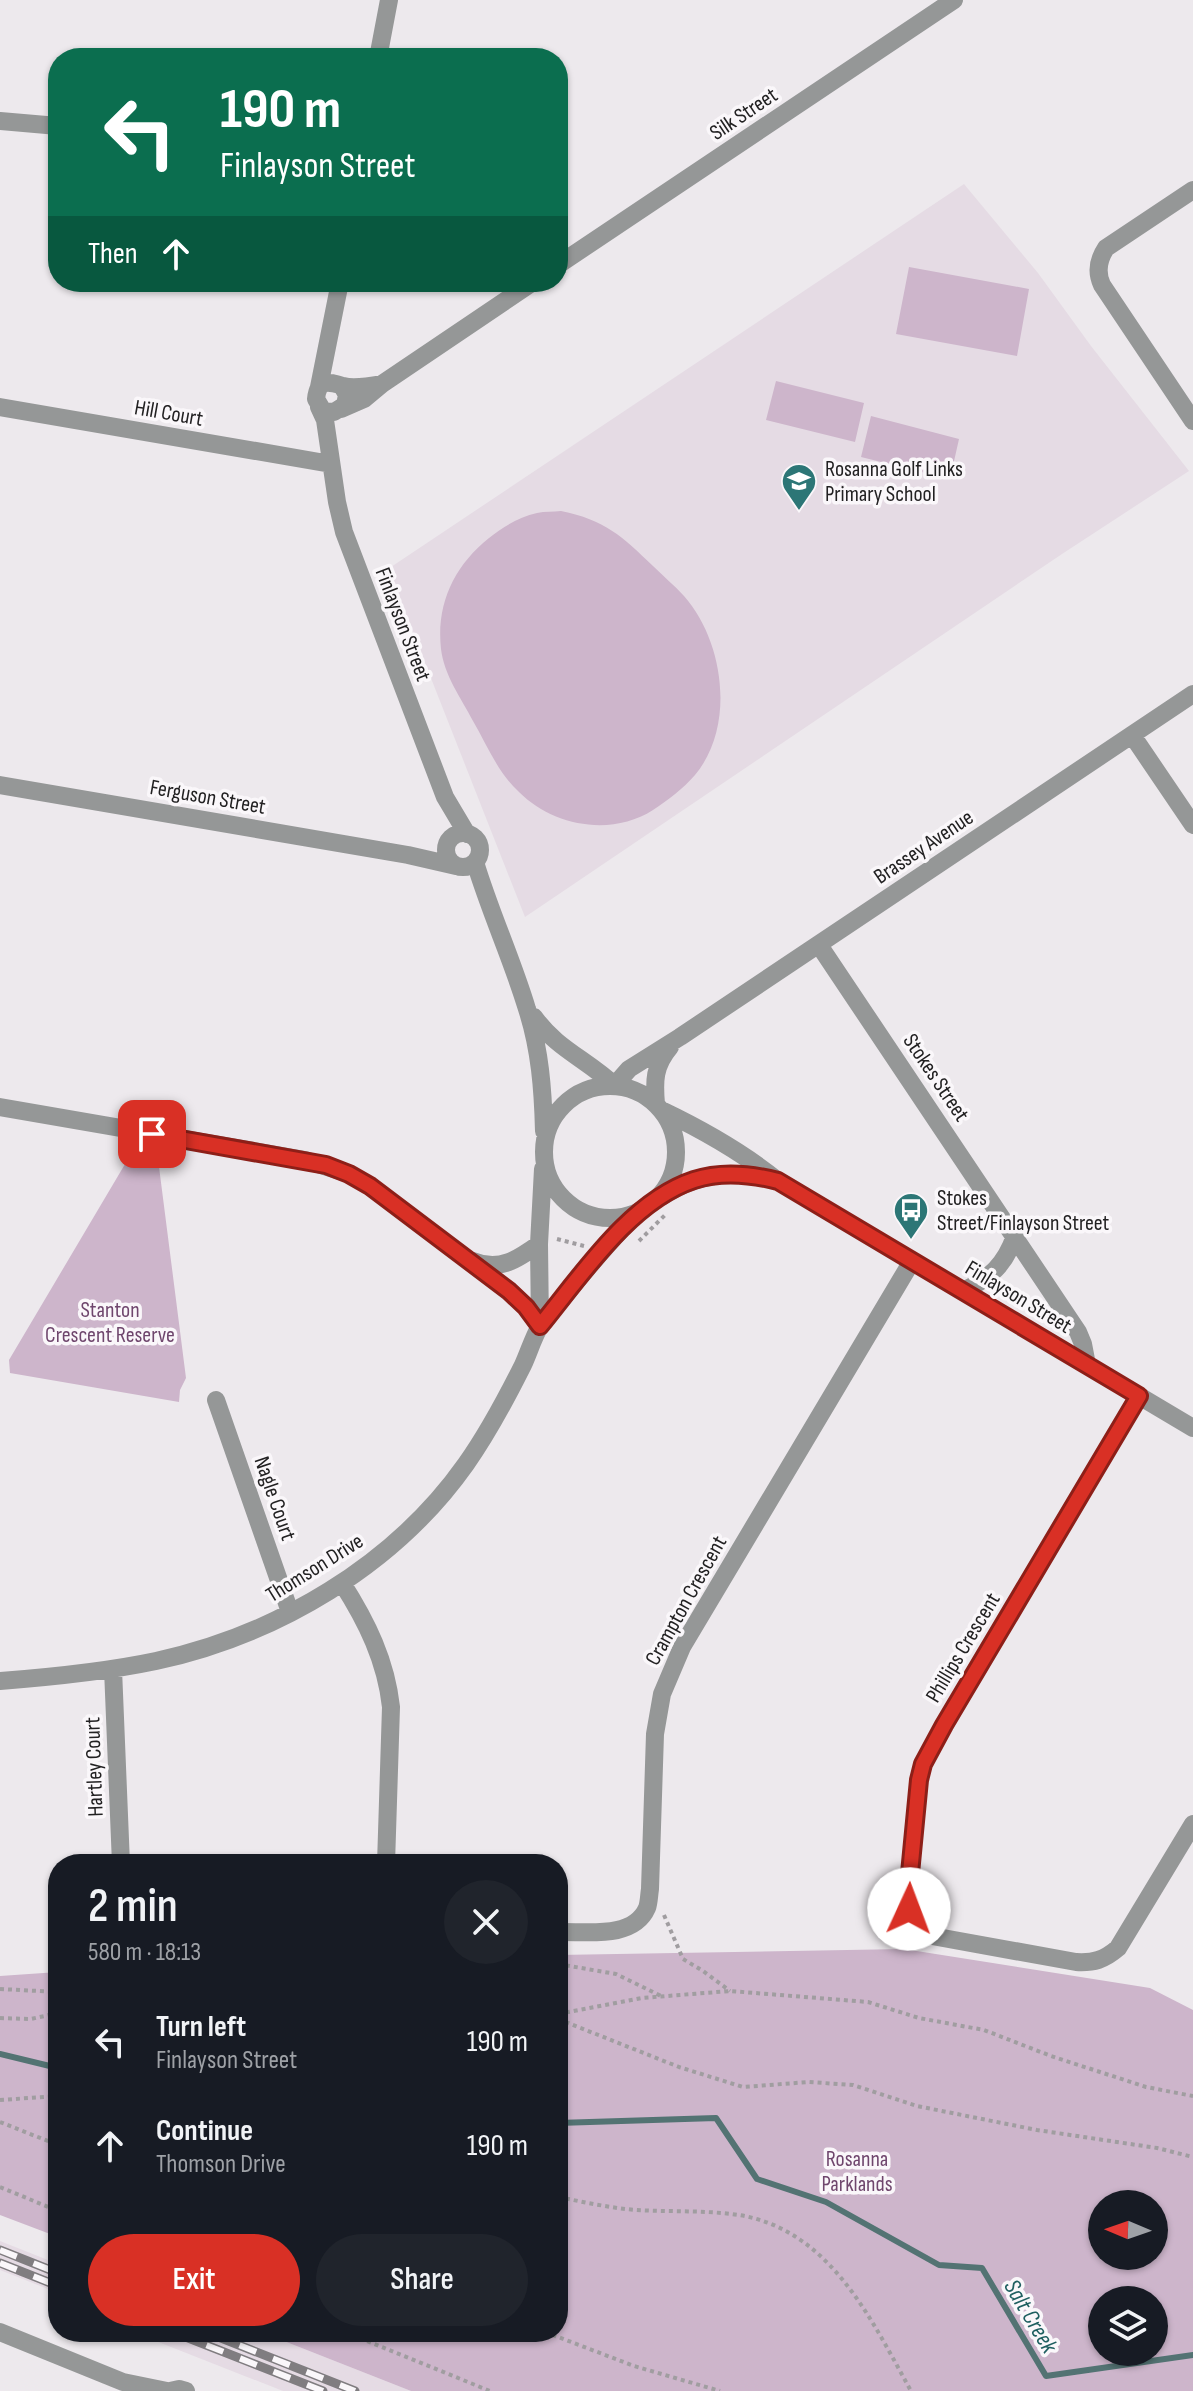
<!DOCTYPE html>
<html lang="en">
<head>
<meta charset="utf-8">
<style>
	:root { --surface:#171b24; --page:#20242c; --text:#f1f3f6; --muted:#9ea1a6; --accent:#d93025 }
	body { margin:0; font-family:"Sofia Sans Condensed",sans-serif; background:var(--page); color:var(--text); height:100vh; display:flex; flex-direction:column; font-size:30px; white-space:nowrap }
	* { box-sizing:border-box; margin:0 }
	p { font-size:26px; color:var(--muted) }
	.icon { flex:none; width:44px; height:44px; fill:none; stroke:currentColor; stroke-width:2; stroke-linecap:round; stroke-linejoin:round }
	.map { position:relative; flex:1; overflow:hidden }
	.side { position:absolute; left:48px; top:1854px; width:520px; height:488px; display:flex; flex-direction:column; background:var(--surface); border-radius:32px; box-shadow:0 2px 6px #0004 }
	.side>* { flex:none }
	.top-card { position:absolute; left:48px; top:48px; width:520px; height:244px; border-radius:32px; box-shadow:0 2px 6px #0004; background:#0b6e4f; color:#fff; overflow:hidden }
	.needle { width:52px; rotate:272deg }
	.fabs { position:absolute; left:1088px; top:2190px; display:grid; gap:16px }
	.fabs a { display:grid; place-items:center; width:80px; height:80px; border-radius:50%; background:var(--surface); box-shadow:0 2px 6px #0004; font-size:40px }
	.pin { position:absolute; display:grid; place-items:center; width:68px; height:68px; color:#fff; margin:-34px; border-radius:16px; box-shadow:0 4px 12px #0006 }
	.me { position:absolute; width:88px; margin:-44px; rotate:2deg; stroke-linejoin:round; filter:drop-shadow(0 0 6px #0008) }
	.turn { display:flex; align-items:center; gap:28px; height:168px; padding:0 40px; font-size:36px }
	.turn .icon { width:104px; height:104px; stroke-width:2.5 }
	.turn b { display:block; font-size:56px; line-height:68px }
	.then { display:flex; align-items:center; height:76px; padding:0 40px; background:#0003; gap:16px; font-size:30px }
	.round { display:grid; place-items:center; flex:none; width:84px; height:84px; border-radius:42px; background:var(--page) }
	.headline { display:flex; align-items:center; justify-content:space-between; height:136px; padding:0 40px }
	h1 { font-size:48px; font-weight:600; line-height:60px }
	.action { display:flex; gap:16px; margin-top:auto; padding:16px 40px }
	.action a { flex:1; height:92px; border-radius:48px; background:var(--accent); color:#fff; font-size:32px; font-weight:600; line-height:92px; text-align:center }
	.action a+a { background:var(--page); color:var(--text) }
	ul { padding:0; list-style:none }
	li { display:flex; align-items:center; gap:24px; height:104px; padding:0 40px }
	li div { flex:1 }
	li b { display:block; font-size:30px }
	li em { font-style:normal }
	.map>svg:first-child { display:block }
	.built { fill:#e5dbe4 }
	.green { fill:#cdb5cb; fill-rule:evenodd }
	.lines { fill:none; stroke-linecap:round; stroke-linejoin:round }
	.stream { stroke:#537373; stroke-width:6 }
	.path { stroke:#a09da0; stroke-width:4; stroke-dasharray:4 4; stroke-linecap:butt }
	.minor { stroke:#959797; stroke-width:18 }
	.rail-casing { stroke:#807d80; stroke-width:9 }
	.rail { stroke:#faf7fa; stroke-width:6; stroke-dasharray:18; stroke-linecap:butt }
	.route-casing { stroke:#8d1f18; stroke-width:20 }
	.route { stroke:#d93025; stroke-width:14 }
	.labels { text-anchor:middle; stroke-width:7; stroke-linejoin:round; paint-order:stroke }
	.street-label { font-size:22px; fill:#222122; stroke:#faf7fa }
	.poi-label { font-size:22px; fill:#222122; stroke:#faf7fa; text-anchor:start }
	.park-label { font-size:22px; fill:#6f466d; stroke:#faf7fa }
	.water-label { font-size:24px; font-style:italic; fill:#1f5f60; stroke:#faf7fa }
</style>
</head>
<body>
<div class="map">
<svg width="1193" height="2391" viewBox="0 0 1193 2391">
	<rect width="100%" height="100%" fill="#ede9ed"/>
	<!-- built -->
	<path class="built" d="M964 184 1038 273 1091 346 1189 471 1062 554 525 917 388 569Z
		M0 2241 58 2264V2293L0 2270Z
		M133 2332H261L411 2391H283Z"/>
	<!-- green -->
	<path class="green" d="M909 267 1029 289 1017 356 896 334Z
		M776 381 864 403 855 442 766 420Z
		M871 416 959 439 950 479 861 457Z
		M561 511C605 520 622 536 653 566 663 576 674 585 684 596 724 641 736 726 695 775 683 789 668 800 653 810 611 837 553 826 519 792 498 773 487 745 473 721 461 698 444 675 441 649 436 604 454 566 489 538 503 527 519 517 537 513 545 511 553 512 561 511Z
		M131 1154 158 1159 186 1378 180 1390 179 1402 10 1373 9 1360Z
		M904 1949 1150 1988 1193 2010V2391H411L261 2332H558V1955ZM1102 2204H1154V2256H1102ZM1102 2300H1154V2352H1102Z
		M58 1972V2237L0 2215V1976Z"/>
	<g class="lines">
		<!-- stream -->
		<path class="stream" d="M0 2054 58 2068
			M558 2123 716 2118 757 2179 826 2202 939 2265 982 2268 1046 2376 1193 2355"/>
		<!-- path -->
		<path class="path" d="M557 1239 584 1246
			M639 1241 667 1213
			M664 1915 683 1959 703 1971 730 1991
			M558 1964 616 1974 661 1996
			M0 1989 58 1992
			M558 2014 642 1998 730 1991 868 2002 919 2018 984 2030 1051 2056 1146 2087 1193 2096
			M0 2018 31 2019 58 2013
			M558 2019 679 2067 743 2087 809 2082 853 2085 917 2106 1037 2130 1157 2148 1193 2157
			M0 2100 58 2096
			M0 2122 58 2145
			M0 2187 58 2211
			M558 2197C584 2202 610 2208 636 2210 670 2212 705 2210 739 2215 830 2230 871 2319 911 2391
			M345 2332 490 2391
			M545 2332 634 2366 720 2391"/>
		<!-- minor -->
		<path class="minor" d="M378 58 389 0
			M0 121 58 126
			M1193 190 1106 248C1098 260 1096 272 1102 285L1193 421
			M558 265 954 0
			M342 386 347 395 345 405 334 412 323 411 316 399C318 378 329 382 343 386 354 389 371 386 382 384
			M319 387 340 282
			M0 407 331 464
			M319 407 325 420 337 502 344 532 445 797 467 834
			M341 409 364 399 382 384 533 282
			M1132 735 1193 825
			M0 785 408 855 456 866
			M446 850a17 17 0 1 1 34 0a17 17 0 1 1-34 0Z
			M475 862C490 912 512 959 527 1009 540 1049 543 1090 544 1131
			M819 945 1078 1332 1083 1344 1087 1365
			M534 1017C557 1049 586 1059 614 1085
			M615 1085 629 1069 680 1037 1193 694
			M544 1152a66 66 0 1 1 132 0a66 66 0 1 1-132 0Z
			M656 1104C654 1081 654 1066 670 1047
			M0 1107 305 1160 349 1174 370 1186 513 1294 526 1307 540 1326
			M661 1110C703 1130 742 1152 778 1181L1193 1428
			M663 1196C696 1174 734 1170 772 1180
			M473 1261C500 1272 518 1259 539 1244
			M963 1291C990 1278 1005 1265 1015 1236
			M540 1326 539 1244 543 1169
			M1139 1396 944 1725 923 1764 919 1780 908 1894C909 1913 915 1926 932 1936L1076 1962C1094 1963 1104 1960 1118 1948L1193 1824
			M216 1400 290 1612
			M342 1583C367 1622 386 1661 391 1707L386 1864
			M113 1669 121 1864
			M0 1681C52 1677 104 1672 156 1661 276 1635 394 1566 466 1464 488 1433 506 1399 523 1365 529 1352 533 1338 540 1326 546 1316 556 1307 563 1298 587 1268 612 1239 639 1211
			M558 1932C585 1931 633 1940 647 1908 649 1903 649 1895 650 1889L655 1734 662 1694 682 1647 912 1261
			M0 2332 123 2382 167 2391
			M170 2391 179 2389 186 2391"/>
		<!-- rail casing -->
		<g class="rail-casing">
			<path id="rail" d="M0 2250 58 2273
				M0 2263 58 2286
				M173 2332 323 2391
				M206 2332 355 2391"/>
		</g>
		<!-- rail -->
		<use href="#rail" class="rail"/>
	</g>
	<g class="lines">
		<!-- route casing -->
		<g class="route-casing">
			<path id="route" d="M152 1134 326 1165 349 1174 370 1186 509 1291 526 1307 540 1326C581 1276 630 1201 694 1180 721 1171 751 1174 778 1181L1139 1396 944 1725 923 1764 919 1780 908 1894 909 1909"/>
		</g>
		<!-- route -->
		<use href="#route" class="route"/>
	</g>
	<!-- icons -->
	<defs>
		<g id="school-pin" transform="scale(1.8)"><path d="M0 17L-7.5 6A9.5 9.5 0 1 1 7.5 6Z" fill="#2c7676" stroke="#faf7fa"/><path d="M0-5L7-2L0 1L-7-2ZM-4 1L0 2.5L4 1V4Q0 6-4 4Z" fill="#fff"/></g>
		<g id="bus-pin" transform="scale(1.8)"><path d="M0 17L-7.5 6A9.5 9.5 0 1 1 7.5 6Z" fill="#2c7676" stroke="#faf7fa"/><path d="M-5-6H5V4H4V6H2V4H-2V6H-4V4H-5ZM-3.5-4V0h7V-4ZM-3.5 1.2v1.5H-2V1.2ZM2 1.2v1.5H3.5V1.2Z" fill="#fff"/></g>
	</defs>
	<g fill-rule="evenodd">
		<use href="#school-pin" x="799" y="481"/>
		<use href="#bus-pin" x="911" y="1210"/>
	</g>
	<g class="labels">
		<!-- street labels -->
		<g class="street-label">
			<text transform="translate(743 113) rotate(-34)" y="8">Silk Street</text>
			<text transform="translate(169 412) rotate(10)" y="8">Hill Court</text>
			<text transform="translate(404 624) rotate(69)" y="8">Finlayson Street</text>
			<text transform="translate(208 796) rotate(10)" y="8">Ferguson Street</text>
			<text transform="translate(923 846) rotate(-34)" y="8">Brassey Avenue</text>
			<text transform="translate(937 1077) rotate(56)" y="8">Stokes Street</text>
			<text transform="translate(1019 1296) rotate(31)" y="8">Finlayson Street</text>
			<text transform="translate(276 1498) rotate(71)" y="8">Nagle Court</text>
			<text transform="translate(314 1567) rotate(-32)" y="8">Thomson Drive</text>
			<text transform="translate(685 1600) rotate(-61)" y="8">Crampton Crescent</text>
			<text transform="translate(962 1647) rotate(-59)" y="8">Phillips Crescent</text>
			<text transform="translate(93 1767) rotate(-92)" y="8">Hartley Court</text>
		</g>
		<!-- poi labels -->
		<g class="poi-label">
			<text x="825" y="476">Rosanna Golf Links<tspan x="825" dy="25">Primary School</tspan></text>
			<text x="937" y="1205">Stokes<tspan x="937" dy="25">Street/Finlayson Street</tspan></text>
		</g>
		<!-- park labels -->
		<g class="park-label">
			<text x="110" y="1317">Stanton<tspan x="110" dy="25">Crescent Reserve</tspan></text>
			<text x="857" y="2166">Rosanna<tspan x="857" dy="25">Parklands</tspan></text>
		</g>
		<!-- water labels -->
		<g class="water-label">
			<text transform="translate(1031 2316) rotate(59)" y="8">Salt Creek</text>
		</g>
	</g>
</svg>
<div class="fabs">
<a><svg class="needle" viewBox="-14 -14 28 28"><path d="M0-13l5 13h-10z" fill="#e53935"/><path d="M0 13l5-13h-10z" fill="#9ea1a6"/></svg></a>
<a><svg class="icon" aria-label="layers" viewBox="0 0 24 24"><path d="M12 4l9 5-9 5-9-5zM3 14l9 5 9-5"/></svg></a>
</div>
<div class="pin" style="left:152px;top:1134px;background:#d93025"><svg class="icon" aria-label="arrive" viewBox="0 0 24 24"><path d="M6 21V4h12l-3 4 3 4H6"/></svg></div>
<svg class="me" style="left:909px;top:1909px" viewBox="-20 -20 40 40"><circle r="19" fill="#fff"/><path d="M0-13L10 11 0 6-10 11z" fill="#d93025"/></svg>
<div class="top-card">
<div class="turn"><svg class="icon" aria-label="left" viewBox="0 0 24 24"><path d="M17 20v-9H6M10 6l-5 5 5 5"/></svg><div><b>190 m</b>Finlayson Street</div></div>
<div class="then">Then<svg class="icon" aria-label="ahead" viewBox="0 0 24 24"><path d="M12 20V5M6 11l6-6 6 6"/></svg></div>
</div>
<section class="side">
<div class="headline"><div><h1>2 min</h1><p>580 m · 18:13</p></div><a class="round"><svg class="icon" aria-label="close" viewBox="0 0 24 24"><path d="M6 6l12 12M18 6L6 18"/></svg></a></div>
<ul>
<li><svg class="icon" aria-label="left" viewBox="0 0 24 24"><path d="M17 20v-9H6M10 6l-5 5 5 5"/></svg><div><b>Turn left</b><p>Finlayson Street</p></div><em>190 m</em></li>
<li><svg class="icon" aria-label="ahead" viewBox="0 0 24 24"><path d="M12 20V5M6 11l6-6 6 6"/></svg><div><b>Continue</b><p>Thomson Drive</p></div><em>190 m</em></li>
</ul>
<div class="action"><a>Exit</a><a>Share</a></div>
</section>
</div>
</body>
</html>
